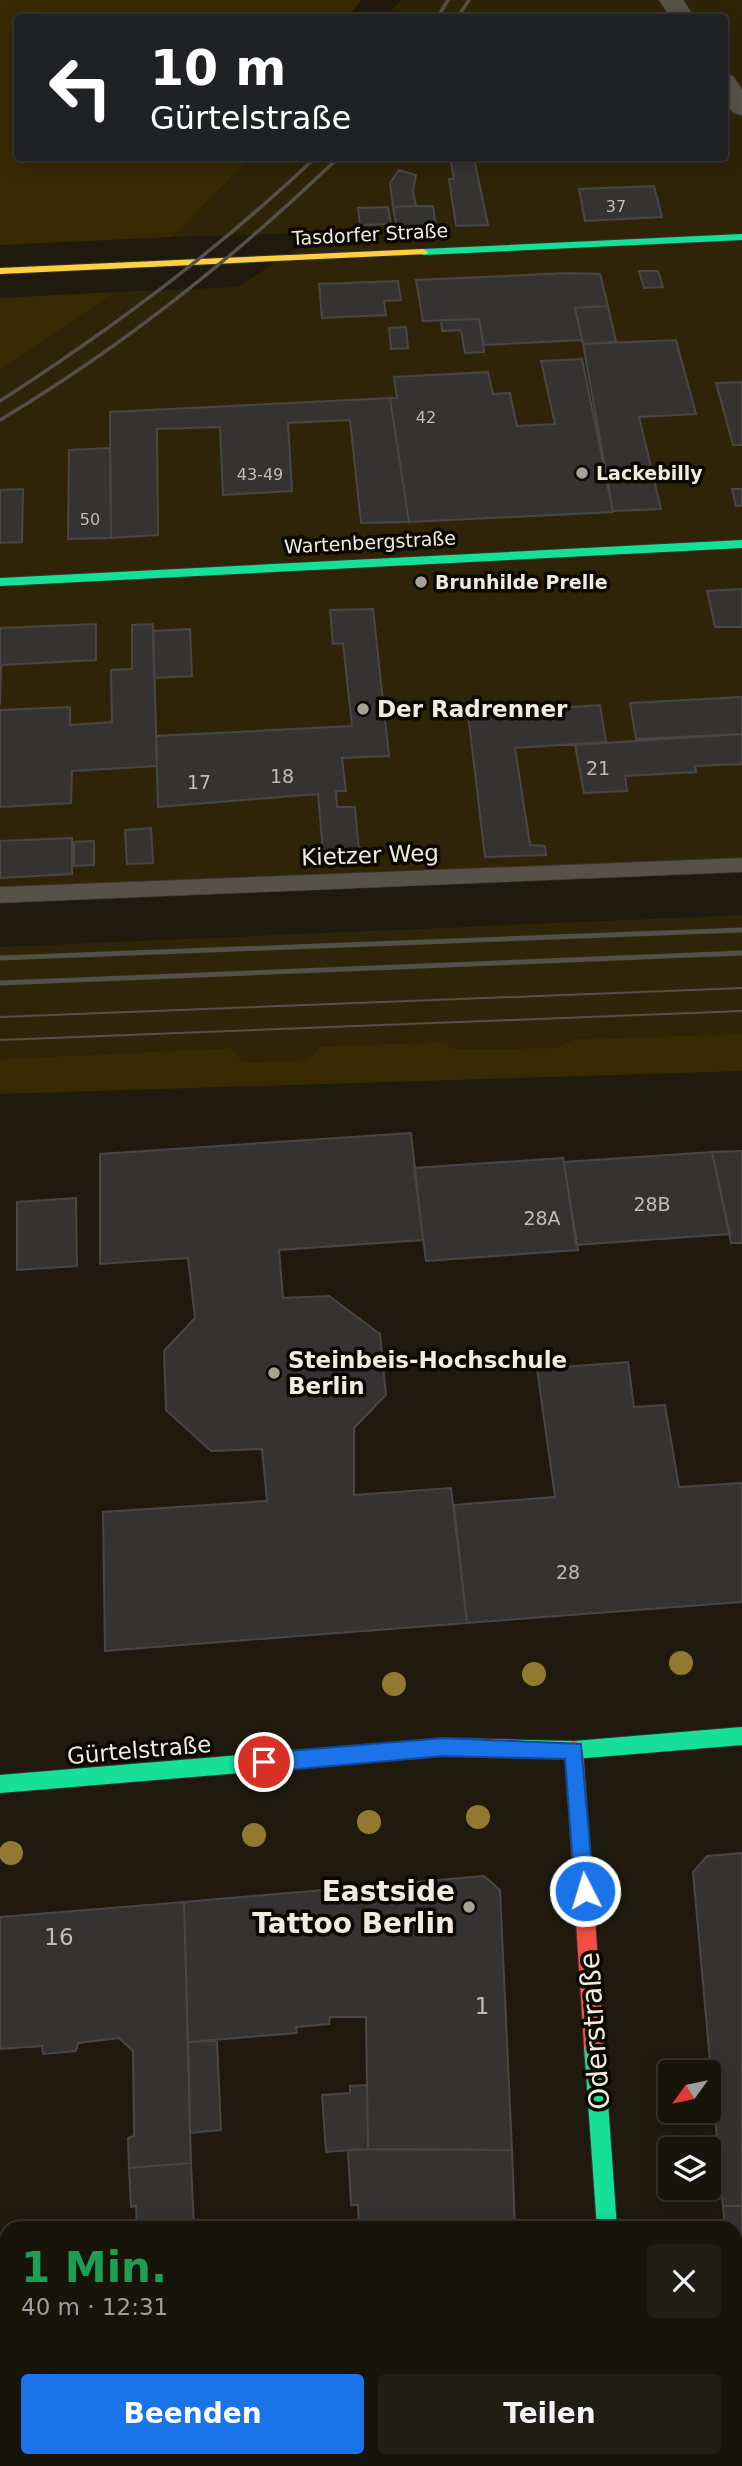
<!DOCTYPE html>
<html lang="de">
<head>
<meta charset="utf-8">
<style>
	:root { --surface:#17140a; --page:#201d13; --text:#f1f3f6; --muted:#9e9e9c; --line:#36332b; --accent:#1a73e8 }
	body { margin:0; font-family:"DejaVu Sans",sans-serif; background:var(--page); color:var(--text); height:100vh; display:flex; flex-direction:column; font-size:26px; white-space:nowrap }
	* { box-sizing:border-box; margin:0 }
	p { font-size:23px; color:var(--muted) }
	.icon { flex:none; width:38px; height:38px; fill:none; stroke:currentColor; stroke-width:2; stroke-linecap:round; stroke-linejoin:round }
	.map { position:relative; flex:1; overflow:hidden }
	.details { position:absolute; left:0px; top:2221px; width:742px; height:247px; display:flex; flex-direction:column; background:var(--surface); border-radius:21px 21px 0 0; box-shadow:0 4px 18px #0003,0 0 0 2px var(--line) }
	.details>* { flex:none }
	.top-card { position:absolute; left:14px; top:14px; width:714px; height:147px; border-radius:7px; box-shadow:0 4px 18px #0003,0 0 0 2px var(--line); background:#202124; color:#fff; overflow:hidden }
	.needle { width:46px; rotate:237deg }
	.controls { position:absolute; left:658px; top:2060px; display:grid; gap:14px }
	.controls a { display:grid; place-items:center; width:63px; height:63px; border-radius:7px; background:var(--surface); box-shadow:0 4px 18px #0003,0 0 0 2px var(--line); font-size:35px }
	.pin { position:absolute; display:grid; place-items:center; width:60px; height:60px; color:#fff; margin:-30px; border:4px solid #fff; border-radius:50%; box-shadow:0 2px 7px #0007 }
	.me { position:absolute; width:77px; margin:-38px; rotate:355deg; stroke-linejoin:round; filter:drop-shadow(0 0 5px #0008) }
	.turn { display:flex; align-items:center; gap:24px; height:147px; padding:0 21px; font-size:32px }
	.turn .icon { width:91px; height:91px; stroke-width:2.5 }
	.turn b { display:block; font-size:49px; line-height:60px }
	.round { display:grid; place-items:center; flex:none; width:74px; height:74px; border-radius:7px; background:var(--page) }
	.summary { display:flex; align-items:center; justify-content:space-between; height:119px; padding:0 21px }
	h1 { font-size:42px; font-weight:700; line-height:52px; color:#1e9e55 }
	.cta { display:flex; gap:14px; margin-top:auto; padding:14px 21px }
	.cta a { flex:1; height:80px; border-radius:7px; background:var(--accent); color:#fff; font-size:28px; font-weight:700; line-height:80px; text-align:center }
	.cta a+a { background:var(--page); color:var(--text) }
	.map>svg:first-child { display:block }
	.built { fill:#2f2407 }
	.green { fill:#372a02 }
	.building { fill:#343331; stroke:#484746; stroke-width:2 }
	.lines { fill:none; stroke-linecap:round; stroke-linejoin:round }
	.lane-casing { stroke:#37332b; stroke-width:1 }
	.street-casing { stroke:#37332b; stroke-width:2 }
	.fast-casing { stroke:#37332b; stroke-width:2 }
	.slow-casing { stroke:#37332b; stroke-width:2 }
	.jam-casing { stroke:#37332b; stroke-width:2 }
	.lane { fill:#565248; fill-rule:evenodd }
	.street { fill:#565248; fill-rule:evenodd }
	.fast { fill:#16e098; fill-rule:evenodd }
	.slow { fill:#ffcf43; fill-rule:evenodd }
	.jam { fill:#f24e42; fill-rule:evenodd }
	.tram { stroke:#555148; stroke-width:2 }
	.rail-far1 { stroke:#555148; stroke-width:3.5 }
	.rail { stroke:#555148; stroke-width:5 }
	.tree { fill:#927932 }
	.route { fill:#1a73e8; stroke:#114b97; stroke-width:2 }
	.poi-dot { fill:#a8a294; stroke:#0b0802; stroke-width:2.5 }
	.labels { text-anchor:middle; stroke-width:7; stroke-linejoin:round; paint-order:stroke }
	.far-number-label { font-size:16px; fill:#c2bdb2 }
	.far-street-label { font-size:19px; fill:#f1ebdd; stroke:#0b0802 }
	.far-poi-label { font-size:19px; font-weight:bold; fill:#f1ebdd; stroke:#0b0802; text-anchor:start }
	.number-label { font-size:19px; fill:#c2bdb2 }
	.poi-label { font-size:23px; font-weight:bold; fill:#f1ebdd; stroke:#0b0802; text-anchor:start }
	.street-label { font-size:23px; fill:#f1ebdd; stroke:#0b0802 }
	.near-number-label { font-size:23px; fill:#c2bdb2 }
	.near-poi-label { font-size:28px; font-weight:bold; fill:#f1ebdd; stroke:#0b0802; text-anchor:end }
	.near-street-label { font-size:28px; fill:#f1ebdd; stroke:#0b0802 }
</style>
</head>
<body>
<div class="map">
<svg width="742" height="2466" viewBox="0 0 742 2466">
	<rect width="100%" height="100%" fill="#1f1a0d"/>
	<!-- built -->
	<path class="built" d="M402 0H742V862L0 895V370L116 292 238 287 321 232 173 237 250 158H724V18L385 17Z
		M742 915V1034L575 1039 555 1048 453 1049 445 1042 321 1046 309 1060 241 1062 232 1048 0 1059V947Z"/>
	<!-- green -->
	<path class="green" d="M0 0H361L348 17 18 18V158H250L173 237 0 245Z
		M116 292 0 370V298Z
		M742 1034V1071L0 1094V1059L232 1048 242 1062 308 1060 321 1046 445 1042 453 1049 555 1048 575 1039Z"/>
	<!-- building -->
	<path class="building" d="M450 158H474L488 225 456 226 449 179H454Z
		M399 170 416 175 413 191 416 206 393 207 390 183Z
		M654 186 662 217 585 221 579 189Z
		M416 206H433L436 227 397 229 393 207Z
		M388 207 391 224 360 225 358 208Z
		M639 271H658L663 287 644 288Z
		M568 273 600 274 608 306 575 308 582 340 484 345 479 319 423 321 416 280Z
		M398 281 401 300 384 301 386 315 322 318 319 284Z
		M608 306 616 342 583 344 575 308Z
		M479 319 484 352 465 353 461 330 442 331 441 320Z
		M406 327 408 348 391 349 389 328Z
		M676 340 696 414 639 417 661 509 613 511 583 344Z
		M582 359 613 512 409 522 390 398H397L394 377 488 372 493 394 510 393 517 426 555 424 541 361Z
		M742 382V445H733L716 383Z
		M390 398 409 522 361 523 350 420 288 423 292 491 223 495 220 427 157 429 158 535 111 538 110 412Z
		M110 448 111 538 68 539 69 450Z
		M23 489 22 542 0 543V490Z
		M732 489H742V506H736Z
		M742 589V627H715L707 591Z
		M373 609 389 756 342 758 346 791H336L337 807H355L360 862 324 864 318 794 158 807 156 736 352 726 343 643 333 644 330 610Z
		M96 624V660L1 665 0 705V628Z
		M153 624 157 766 72 771 71 803 0 807V710L70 707V725L112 722 111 670 132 669V625Z
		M190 629 192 676 154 678 153 631Z
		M742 697V734L636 739 630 703Z
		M600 705 606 742 515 748 530 845 545 846 546 855 485 857 468 714Z
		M742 734V764L695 766 696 772 625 776 627 791 584 793 575 745Z
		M151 828 153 863 127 864 125 830Z
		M72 838V874L0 878V841Z
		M94 841V865L74 866V842Z
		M411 1133 423 1240 279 1250 283 1298 329 1296 380 1334 386 1395 354 1428V1495L451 1488 467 1623 105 1651 103 1512 267 1501 262 1449 211 1451 166 1410 164 1351 195 1318 188 1258 100 1264V1154Z
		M742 1151V1243H731L712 1152Z
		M712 1152 730 1234 576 1245 564 1162Z
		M563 1158 578 1250 426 1261 414 1168Z
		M76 1198 77 1266 17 1270V1202Z
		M628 1362 634 1407 665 1405 679 1487 742 1483V1602L467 1623 454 1505 555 1497 537 1369Z
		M742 1853V2206H723L693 1872 707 1856Z
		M484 1876 500 1890 512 2150 368 2149 366 2017H330L329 2024 296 2027 297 2033 188 2042 184 1902Z
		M184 1902 191 2163 129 2168 128 2138 134 2136 133 2051 119 2038 78 2043 76 2051 43 2054 42 2046 0 2049V1917Z
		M217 2041 221 2130 190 2133 188 2042Z
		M367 2085 368 2149 326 2152 322 2095 350 2093V2086Z
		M368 2149 512 2150 515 2228H359L358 2205H351L348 2150Z
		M191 2163 194 2228H137L136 2206 131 2207 129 2168Z
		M723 2206H742V2417L735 2340V2228H725Z
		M7 2324V2460H202V2466H0V2325Z
		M202 2460H299L242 2466H202Z"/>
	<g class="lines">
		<!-- lane casing -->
		<g class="lane-casing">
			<path id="lane" d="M742 858V872L0 903V887Z"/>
		</g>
		<!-- street casing -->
		<g class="street-casing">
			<path id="street" d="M659 0H683L695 18H671Z
				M724 74 733 76 742 90V115L733 113 724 100Z
				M595 2460H649L650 2466H596Z"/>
		</g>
		<!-- fast casing -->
		<g class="fast-casing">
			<path id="fast" d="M742 234V240L423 255 418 252 423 249Z
				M742 540V548L0 586V578Z
				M742 1727V1745L574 1759 445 1756 0 1793V1775L445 1738 574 1741Z
				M594 2036 601 2039 604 2046 617 2228H597L584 2046 587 2039Z"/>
		</g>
		<!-- slow casing -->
		<g class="slow-casing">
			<path id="slow" d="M423 249 428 252 427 254 0 274V268Z"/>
		</g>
		<!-- jam casing -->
		<g class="jam-casing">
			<path id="jam" d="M574 1741 580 1744 583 1750 604 2046 601 2053 594 2056 587 2053 584 2046 565 1750 568 1744Z"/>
		</g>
		<!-- lane -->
		<use href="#lane" class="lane"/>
		<!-- street -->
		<use href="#street" class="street"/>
		<!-- fast -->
		<use href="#fast" class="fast"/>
		<!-- slow -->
		<use href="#slow" class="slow"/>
		<!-- jam -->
		<use href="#jam" class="jam"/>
		<!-- tram -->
		<path class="tram" d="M0 1017 742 988
			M0 1040 742 1011"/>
		<!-- rail-far1 -->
		<path class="rail-far1" d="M437 18 448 0
			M457 18 469 0
			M0 401C112 329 218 250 315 158
			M0 420C124 346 234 258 338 158"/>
		<!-- rail -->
		<path class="rail" d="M0 958 742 930
			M0 983 742 953"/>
	</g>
	<!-- trees -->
	<g class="tree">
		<circle cx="681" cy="1663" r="12"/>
		<circle cx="534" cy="1674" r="12"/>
		<circle cx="394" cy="1684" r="12"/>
		<circle cx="478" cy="1817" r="12"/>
		<circle cx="369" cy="1822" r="12"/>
		<circle cx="254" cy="1835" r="12"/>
		<circle cx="11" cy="1853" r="12"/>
	</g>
	<!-- route -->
	<path class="route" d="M444 1738 581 1744 594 1891 592 1898 585 1901 578 1898 575 1891 565 1759 444 1756 264 1772 257 1769 254 1762 257 1756 264 1753Z"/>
	<!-- markers -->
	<g class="poi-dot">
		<circle cx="582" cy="473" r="7"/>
		<circle cx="421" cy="582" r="7"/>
		<circle cx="363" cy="709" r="7"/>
		<circle cx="274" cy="1373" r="7"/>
		<circle cx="469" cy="1907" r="7"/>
	</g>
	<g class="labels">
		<!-- far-number labels -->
		<g class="far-number-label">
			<text x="616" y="212">37</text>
			<text x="426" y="423">42</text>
			<text x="260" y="480">43-49</text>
			<text x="90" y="525">50</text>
		</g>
		<!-- far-street labels -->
		<g class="far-street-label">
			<text transform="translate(370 234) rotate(-3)" y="7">Tasdorfer Straße</text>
			<text transform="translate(370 542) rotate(-3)" y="7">Wartenbergstraße</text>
		</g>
		<!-- far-poi labels -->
		<g class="far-poi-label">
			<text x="596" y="480">Lackebilly</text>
			<text x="435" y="589">Brunhilde Prelle</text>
		</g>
		<!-- number labels -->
		<g class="number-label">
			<text x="598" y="775">21</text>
			<text x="282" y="783">18</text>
			<text x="199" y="789">17</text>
			<text x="652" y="1211">28B</text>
			<text x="542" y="1225">28A</text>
			<text x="568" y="1579">28</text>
		</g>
		<!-- poi labels -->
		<g class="poi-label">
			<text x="377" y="717">Der Radrenner</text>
			<text x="288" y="1368">Steinbeis-Hochschule<tspan x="288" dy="26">Berlin</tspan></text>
		</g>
		<!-- street labels -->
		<g class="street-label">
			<text transform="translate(370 855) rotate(-2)" y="8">Kietzer Weg</text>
			<text transform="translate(139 1750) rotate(-5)" y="8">Gürtelstraße</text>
		</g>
		<!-- near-number labels -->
		<g class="near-number-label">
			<text x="59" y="1945">16</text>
			<text x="482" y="2014">1</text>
		</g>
		<!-- near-poi labels -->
		<g class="near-poi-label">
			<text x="455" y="1901">Eastside<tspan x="455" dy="32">Tattoo Berlin</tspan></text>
		</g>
		<!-- near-street labels -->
		<g class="near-street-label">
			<text transform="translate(594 2031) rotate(-94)" y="10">Oderstraße</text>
		</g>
	</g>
</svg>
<div class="controls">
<a><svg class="needle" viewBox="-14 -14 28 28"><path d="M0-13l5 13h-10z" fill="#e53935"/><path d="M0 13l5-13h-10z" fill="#9e9e9c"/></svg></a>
<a><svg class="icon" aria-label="layers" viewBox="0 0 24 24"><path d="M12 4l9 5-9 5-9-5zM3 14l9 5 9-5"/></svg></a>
</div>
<div class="pin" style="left:264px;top:1762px;background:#d93025"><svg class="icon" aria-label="arrive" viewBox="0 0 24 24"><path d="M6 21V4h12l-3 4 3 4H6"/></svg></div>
<svg class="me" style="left:585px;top:1891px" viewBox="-20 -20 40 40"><circle r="17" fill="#1a73e8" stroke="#fff" stroke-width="3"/><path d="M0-11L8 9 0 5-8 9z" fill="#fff"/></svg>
<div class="top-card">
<div class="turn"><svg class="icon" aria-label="left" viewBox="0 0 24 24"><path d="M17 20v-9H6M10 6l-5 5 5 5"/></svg><div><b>10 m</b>Gürtelstraße</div></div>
</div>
<section class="details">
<div class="summary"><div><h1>1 Min.</h1><p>40 m · 12:31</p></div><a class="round"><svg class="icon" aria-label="close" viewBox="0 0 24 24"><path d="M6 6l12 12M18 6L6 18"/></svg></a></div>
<div class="cta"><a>Beenden</a><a>Teilen</a></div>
</section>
</div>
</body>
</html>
